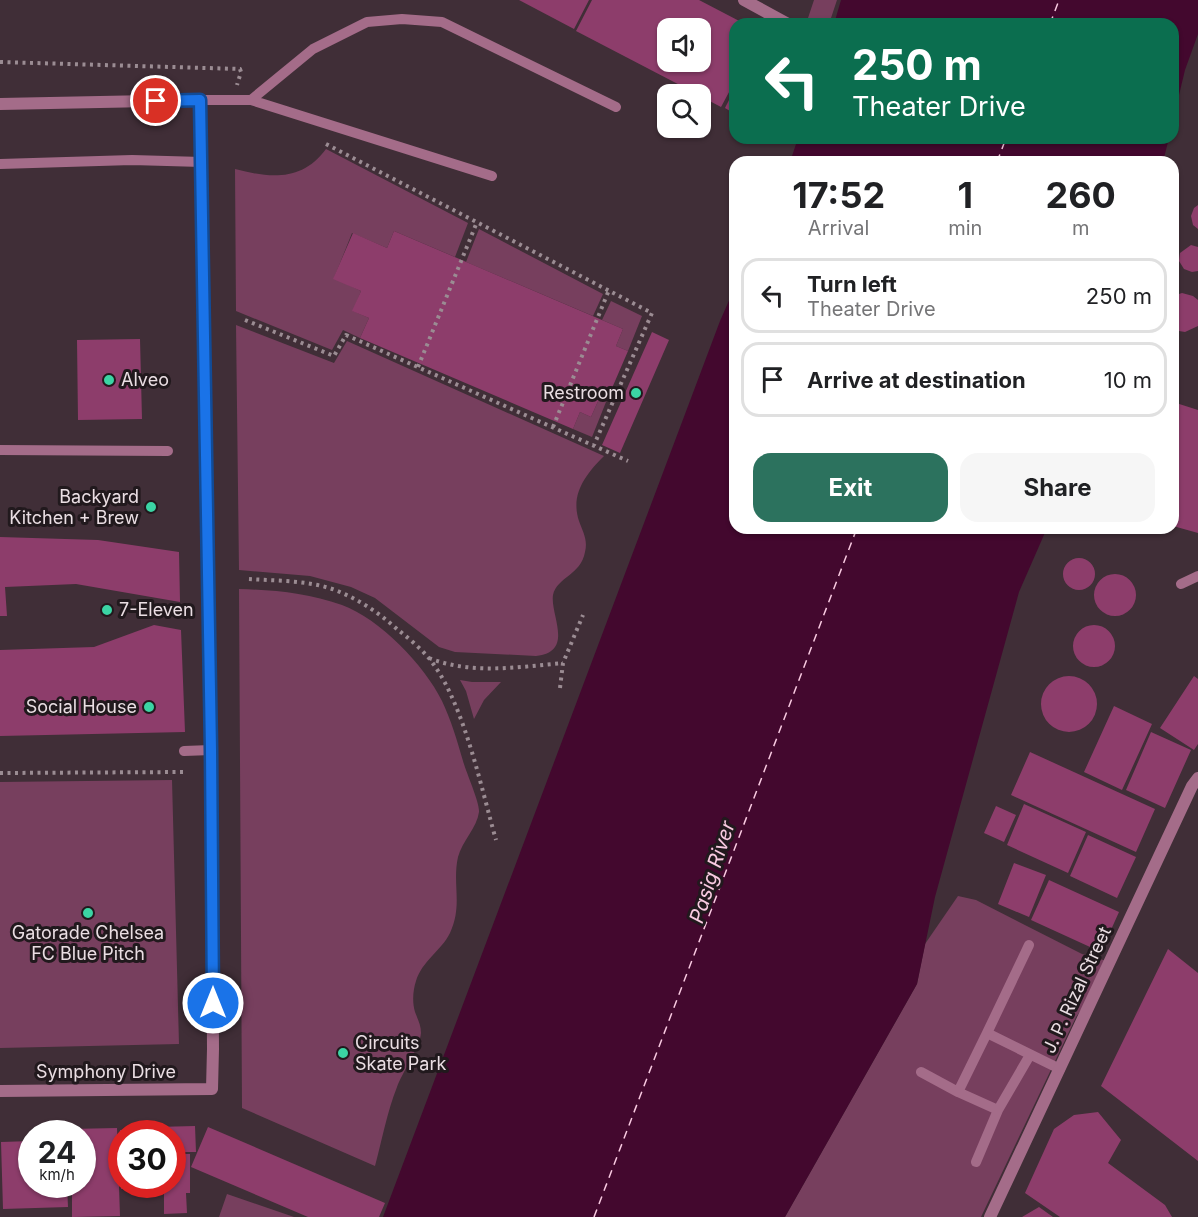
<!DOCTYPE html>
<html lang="en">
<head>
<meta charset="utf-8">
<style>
	:root { --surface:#fff; --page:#f6f6f6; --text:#202124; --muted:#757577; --line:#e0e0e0; --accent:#2c725e }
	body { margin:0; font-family:Inter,sans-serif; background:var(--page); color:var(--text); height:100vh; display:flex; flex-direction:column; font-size:22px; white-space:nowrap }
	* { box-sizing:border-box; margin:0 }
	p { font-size:20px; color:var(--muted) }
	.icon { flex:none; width:33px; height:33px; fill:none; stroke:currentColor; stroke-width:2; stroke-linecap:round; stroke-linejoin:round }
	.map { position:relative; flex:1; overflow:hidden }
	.details { position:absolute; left:729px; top:156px; width:450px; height:378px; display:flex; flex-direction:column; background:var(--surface); border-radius:18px; box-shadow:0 2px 4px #0004 }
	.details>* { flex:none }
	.banner { position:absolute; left:729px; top:18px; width:450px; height:126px; border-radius:18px; box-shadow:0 2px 4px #0004; background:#0b6e4f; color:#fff; overflow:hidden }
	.tools { position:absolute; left:657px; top:18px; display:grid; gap:12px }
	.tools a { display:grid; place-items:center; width:54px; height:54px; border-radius:12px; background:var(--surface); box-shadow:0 2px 4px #0004; font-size:30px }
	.speed { position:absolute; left:18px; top:1120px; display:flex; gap:12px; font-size:30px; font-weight:700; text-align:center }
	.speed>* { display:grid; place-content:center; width:78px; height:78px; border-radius:50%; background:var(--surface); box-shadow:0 2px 4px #0004; line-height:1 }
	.speed small { font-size:15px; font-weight:400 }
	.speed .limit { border:9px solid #d22; background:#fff; color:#111 }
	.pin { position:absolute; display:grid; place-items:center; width:51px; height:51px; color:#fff; margin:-26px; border:3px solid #fff; border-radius:50%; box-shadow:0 2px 6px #0007 }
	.me { position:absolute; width:66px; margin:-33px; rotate:0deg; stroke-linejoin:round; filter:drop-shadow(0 0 4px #0008) }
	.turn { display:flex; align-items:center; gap:21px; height:126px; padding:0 24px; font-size:27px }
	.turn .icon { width:78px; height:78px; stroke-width:2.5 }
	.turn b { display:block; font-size:42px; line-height:51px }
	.eta { display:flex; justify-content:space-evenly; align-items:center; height:102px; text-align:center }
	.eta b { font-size:36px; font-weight:700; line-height:42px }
	.primary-button { display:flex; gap:12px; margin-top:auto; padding:12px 24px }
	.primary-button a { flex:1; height:69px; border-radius:18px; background:var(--accent); color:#fff; font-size:24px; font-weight:700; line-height:69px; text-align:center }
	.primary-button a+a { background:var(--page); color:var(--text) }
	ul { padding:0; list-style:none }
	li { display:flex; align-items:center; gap:18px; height:75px; margin:0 12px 9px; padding:0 12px; border:3px solid var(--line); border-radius:18px }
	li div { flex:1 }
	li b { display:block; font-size:22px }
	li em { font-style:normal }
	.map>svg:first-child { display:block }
	.green { fill:#773f5e }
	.water { fill:#43082e }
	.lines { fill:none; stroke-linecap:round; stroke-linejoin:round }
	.ferry { stroke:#f9cae1; stroke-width:1.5; stroke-dasharray:8 6; stroke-linecap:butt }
	.building { fill:#8d3d6b; fill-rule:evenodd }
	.path { stroke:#9b8c93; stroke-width:4; stroke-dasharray:3 4.5; stroke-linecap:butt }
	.service { stroke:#a46c89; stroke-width:10 }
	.minor { stroke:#a46c89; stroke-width:12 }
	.tertiary { stroke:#a46c89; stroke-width:12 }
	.route-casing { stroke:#114b97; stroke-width:15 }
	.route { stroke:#1a73e8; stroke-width:10 }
	.poi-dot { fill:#3bd4a4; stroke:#21191d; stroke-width:2 }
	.labels { text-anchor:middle; stroke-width:6; stroke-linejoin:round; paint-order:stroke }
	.poi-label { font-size:18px; fill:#eadee3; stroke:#21191d; text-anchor:start }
	.street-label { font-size:18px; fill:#eadee3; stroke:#21191d }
	.water-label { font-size:20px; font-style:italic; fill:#f9cae1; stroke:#21191d }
</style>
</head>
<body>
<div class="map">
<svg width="1198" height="1217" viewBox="0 0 1198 1217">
	<rect width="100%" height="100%" fill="#402e37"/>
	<!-- green -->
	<path class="green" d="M814 0H837L829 24H806Z
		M326 149 468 223 455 257 394 231 387 248 352 233 334 278 361 291 353 311 369 318 360 338 343 330 332 350 236 311 235 169C269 178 302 182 326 149Z
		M479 229 603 294 593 316 466 262Z
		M611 301 642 316 628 351 616 346 623 329 602 320Z
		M236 325 334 363 347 341 604 456C586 474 570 494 579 521 583 532 588 540 585 552 581 575 557 577 553 595 550 615 575 652 536 656L455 652 439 647 375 598 351 587 310 576 239 570Z
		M599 399 606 402 592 437 573 429 580 412 591 417Z
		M239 589C275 590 308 593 342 605 380 619 424 665 442 701 451 720 457 740 463 761 466 772 480 803 479 812 477 828 462 841 458 857 452 884 463 905 450 933 441 951 422 961 416 981 413 990 412 1002 415 1012 418 1020 421 1025 421 1033 420 1047 402 1073 397 1087 387 1112 382 1140 375 1166L242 1108Z
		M460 680 472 682H501L484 700 474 719 466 691Z
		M172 780 179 1044 0 1048V782Z
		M958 896 976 900 1082 954 1114 963 1076 1017 981 1217H785L917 984 925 944Z
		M227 1194 294 1217H219Z"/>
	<!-- water -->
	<path class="water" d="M841 0H1198V34L1185 70 1173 120V24H834Z
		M798 138H1169L1163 162H790Z
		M735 287V528H1047L1019 592 935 897 917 984 785 1217H383L720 321Z"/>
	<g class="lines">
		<!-- ferry -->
		<path class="ferry" d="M1050 24 1059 0
			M997 162 1006 138
			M594 1217 857 528"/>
	</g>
	<!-- building -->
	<path class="building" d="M519 0H589L574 29Z
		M592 0H699L745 24H735V81L721 107 700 96V94H697L576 31ZM668 28H700V62H668Z
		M735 88V114L725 108Z
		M1198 205V229L1193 225 1191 216 1194 208Z
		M394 231 623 329 616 346 628 351 606 402 599 399 591 417 580 412 573 429 360 338 369 318 352 311 361 291 333 279 353 233 387 248Z
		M1191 245 1198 247V271L1192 272 1184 269 1179 261 1180 253Z
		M1182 293 1193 296 1198 300V326L1185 332 1173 330V296Z
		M652 332 669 340 620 453 602 445Z
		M140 339 142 419 78 420 77 340Z
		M1173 402 1198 410V533L1173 526Z
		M0 537 98 540 179 552 180 602 76 584 5 587 7 616H0Z
		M1063 574a16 16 0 1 1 32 0a16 16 0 1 1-32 0Z
		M1094 595a21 21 0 1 1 42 0a21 21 0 1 1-42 0Z
		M154 625 181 630 185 732 0 736V650L94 647Z
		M1073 646a21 21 0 1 1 42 0a21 21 0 1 1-42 0Z
		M1041 704a28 28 0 1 1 56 0a28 28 0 1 1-56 0Z
		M1194 676 1198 679V744L1194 750 1160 728Z
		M1114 706 1152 724 1122 790 1084 772Z
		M1151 732 1191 750 1165 808 1126 790Z
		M1030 752 1155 809 1136 852 1011 795Z
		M1024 804 1086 832 1068 873 1007 845Z
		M996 806 1016 815 1004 842 984 833Z
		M1088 835 1136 857 1117 898 1070 876Z
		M1014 863 1046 875 1029 917 998 904Z
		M1049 880 1119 912 1101 952 1031 920Z
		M1168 949 1198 973V1161L1101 1086Z
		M1098 1112 1121 1140 1108 1163 1165 1205 1172 1217H1060L1025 1193 1054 1129 1074 1115Z
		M195 1126 196 1152H172V1134H156V1127Z
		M208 1127 385 1203 379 1217H308L191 1167Z
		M117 1128 120 1216 72 1217V1185H82V1134H70V1129Z
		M120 1130H154V1134H120Z
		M32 1141V1185H67L68 1207 3 1209 1 1142Z
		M172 1154H190V1193H186L187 1213 164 1214V1185H172Z
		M121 1185H155V1188L121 1189Z
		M1039 1207 1053 1217H1022Z"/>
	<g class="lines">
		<!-- path -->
		<path class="path" d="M0 62 240 69 241 72 237 85
			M326 144 652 313 594 445
			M245 320 334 356 346 335 628 461
			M418 367 477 222
			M553 427 609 290
			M249 579C277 581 308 580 335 590 358 599 378 612 397 629 407 637 418 646 427 656 463 697 481 788 496 840
			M429 658C472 675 518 667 563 663
			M560 688 563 663 583 615
			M0 773 184 772"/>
		<!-- service -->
		<path class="service" d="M200 100H251L492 176
			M251 100 313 49 367 22 402 19 442 22 616 107
			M0 164 132 160 202 162
			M0 450 168 451
			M1181 584 1198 576
			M184 751 211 750
			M1029 945 987 1033 1060 1069
			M987 1033 958 1092 998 1110 1030 1055
			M921 1072 958 1092
			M976 1162 998 1110"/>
		<!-- minor -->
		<path class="minor" d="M744 0 788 24
			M0 104 200 100 211 750 213 1049 212 1089 0 1091"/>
		<!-- tertiary -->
		<path class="tertiary" d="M990 1217 1192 786 1198 778"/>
	</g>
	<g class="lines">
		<!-- route casing -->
		<g class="route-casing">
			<path id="route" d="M156 101 200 100 211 750 213 1003"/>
		</g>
		<!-- route -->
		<use href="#route" class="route"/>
	</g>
	<!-- markers -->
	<g class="poi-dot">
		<circle cx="109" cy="380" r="6"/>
		<circle cx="636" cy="393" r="6"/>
		<circle cx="151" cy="507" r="6"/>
		<circle cx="107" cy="610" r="6"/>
		<circle cx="149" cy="707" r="6"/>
		<circle cx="88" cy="913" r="6"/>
		<circle cx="343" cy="1053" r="6"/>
	</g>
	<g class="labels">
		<!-- poi labels -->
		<g class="poi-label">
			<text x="121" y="386">Alveo</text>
			<text x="624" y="399" text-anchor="end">Restroom</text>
			<text x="139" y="503" text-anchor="end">Backyard<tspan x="139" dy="21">Kitchen + Brew</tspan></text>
			<text x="119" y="616">7-Eleven</text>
			<text x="137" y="713" text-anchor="end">Social House</text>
			<text x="88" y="939" text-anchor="middle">Gatorade Chelsea<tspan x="88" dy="21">FC Blue Pitch</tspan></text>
			<text x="355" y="1049">Circuits<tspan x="355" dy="21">Skate Park</tspan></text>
		</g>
		<!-- street labels -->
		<g class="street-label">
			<text transform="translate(1077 990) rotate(-65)" y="6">J. P. Rizal Street</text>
			<text x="106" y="1078">Symphony Drive</text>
		</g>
		<!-- water labels -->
		<g class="water-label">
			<text transform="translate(712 872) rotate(-72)" y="7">Pasig River</text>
		</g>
	</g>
</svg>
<div class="tools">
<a><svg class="icon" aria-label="sound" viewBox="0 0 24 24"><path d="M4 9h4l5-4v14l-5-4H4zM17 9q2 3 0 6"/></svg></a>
<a><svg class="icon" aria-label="search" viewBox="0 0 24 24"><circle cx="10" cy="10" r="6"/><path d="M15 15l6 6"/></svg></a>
</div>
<div class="speed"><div>24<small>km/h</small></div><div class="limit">30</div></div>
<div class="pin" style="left:156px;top:101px;background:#d93025"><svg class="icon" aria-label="arrive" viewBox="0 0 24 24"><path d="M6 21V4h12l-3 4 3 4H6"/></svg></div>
<svg class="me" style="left:213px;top:1003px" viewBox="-20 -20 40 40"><circle r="17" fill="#1a73e8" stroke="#fff" stroke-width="3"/><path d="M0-11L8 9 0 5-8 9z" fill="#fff"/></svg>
<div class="banner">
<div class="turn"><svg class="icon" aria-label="left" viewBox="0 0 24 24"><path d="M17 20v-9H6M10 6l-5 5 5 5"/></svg><div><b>250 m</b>Theater Drive</div></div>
</div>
<section class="details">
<div class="eta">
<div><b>17:52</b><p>Arrival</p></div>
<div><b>1</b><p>min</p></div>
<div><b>260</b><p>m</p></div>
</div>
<ul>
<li><svg class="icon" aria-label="left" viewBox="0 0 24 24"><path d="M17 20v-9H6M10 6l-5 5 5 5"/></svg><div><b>Turn left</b><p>Theater Drive</p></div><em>250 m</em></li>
<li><svg class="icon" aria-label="arrive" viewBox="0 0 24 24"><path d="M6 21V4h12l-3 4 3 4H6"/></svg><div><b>Arrive at destination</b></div><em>10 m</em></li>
</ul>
<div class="primary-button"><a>Exit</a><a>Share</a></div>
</section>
</div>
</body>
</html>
